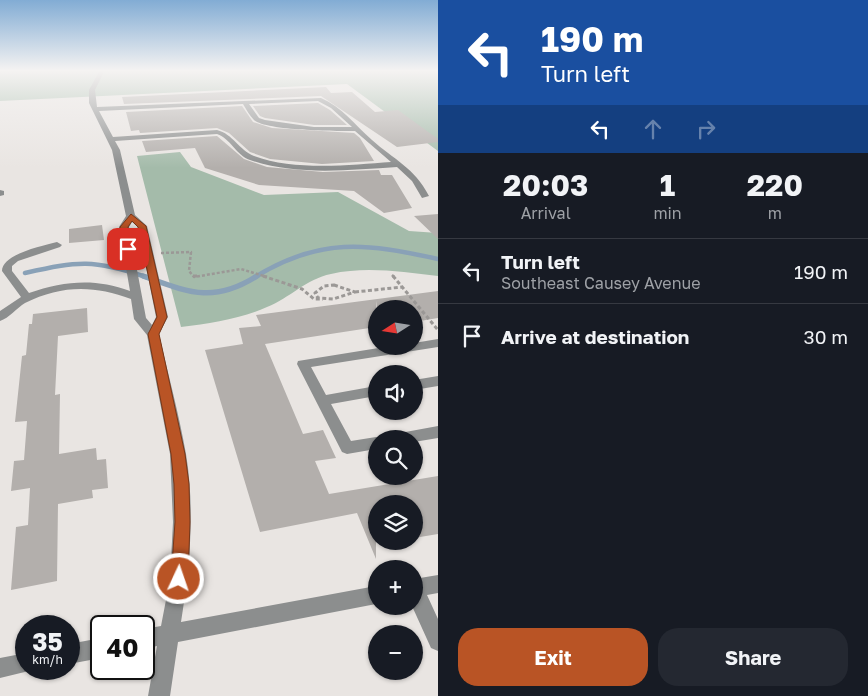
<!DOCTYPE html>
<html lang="en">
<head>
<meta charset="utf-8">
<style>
	:root { --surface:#171b24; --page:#242831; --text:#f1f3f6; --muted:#9ea1a6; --line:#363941; --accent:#b95425 }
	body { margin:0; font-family:"Golos Text",sans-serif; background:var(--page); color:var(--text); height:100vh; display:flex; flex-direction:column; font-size:19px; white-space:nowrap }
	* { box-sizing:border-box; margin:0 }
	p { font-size:16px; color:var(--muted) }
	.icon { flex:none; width:28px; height:28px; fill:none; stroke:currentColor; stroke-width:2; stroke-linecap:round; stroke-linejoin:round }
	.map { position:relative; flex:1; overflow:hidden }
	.sheet { display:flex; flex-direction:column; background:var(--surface); width:430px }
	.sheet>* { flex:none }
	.guide { background:#1a4fa0; color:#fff; overflow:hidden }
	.needle { width:32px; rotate:258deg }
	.controls { position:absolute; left:368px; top:300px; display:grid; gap:10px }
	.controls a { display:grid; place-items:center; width:55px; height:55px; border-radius:50%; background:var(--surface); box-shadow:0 1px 4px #0004; font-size:25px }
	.speed { position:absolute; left:15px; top:615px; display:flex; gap:10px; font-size:25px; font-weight:700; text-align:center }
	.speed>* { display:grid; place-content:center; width:65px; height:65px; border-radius:50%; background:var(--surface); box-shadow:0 1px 4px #0004; line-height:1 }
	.speed small { font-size:12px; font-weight:400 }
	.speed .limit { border:2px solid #111; border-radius:8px; background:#fff; color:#111 }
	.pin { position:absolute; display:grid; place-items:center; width:42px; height:42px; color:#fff; margin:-21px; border-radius:10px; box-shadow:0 2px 8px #0006 }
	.me { position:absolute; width:55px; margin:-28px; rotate:3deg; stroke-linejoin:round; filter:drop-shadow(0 0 4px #0008) }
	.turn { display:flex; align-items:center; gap:18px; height:105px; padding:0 20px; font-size:22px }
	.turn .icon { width:65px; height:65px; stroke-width:2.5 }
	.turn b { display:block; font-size:35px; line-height:42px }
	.lanes { display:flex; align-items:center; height:48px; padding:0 20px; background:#0003; justify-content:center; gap:25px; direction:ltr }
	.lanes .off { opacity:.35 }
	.eta { display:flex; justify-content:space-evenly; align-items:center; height:85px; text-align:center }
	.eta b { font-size:30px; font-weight:700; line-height:35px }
	.cta { display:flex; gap:10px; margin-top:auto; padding:10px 20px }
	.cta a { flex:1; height:58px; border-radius:20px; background:var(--accent); color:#fff; font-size:20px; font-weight:700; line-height:58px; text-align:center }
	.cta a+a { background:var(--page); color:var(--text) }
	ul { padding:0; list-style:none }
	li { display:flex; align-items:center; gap:15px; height:65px; padding:0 20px; border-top:1px solid var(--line) }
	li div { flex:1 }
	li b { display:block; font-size:19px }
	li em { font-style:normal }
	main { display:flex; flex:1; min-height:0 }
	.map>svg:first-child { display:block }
	.green { fill:#a4bbaa }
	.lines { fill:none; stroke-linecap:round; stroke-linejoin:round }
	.stream-far1 { stroke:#89a1b7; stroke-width:4.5 }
	.stream { stroke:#89a1b7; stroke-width:5.5 }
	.building { fill:#b3afac }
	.path-far1 { stroke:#9b9896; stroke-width:2.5; stroke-dasharray:3 2; stroke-linecap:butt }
	.path { stroke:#9b9896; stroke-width:3; stroke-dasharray:4 2.5; stroke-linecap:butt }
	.minor { fill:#8c8e8e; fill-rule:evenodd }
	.route { fill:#b95425; stroke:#783718 }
</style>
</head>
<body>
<main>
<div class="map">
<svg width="438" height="696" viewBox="0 0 438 696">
	<rect width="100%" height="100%" fill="#e9e5e2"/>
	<!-- green -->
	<path class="green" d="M0 70H438V151L347 84 0 101Z
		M180 152 191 167 264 195 338 192 409 231 438 233V276C403 272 366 266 331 274 306 279 290 298 267 307 240 319 211 323 181 327L137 156Z"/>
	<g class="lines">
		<!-- stream-far1 -->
		<path class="stream-far1" d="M25 273C79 261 93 259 146 277
			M255 277C320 237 366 243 438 259"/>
		<!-- stream -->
		<path class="stream" d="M143 276C188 292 213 304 257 276"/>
	</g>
	<!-- building -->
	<path class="building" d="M326 87 331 93 352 92 375 112 398 110 438 139V142L397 147 321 96 124 104 122 97Z
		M318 103 330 110 347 125H314L265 118 260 116 253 106Z
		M242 106 253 122 272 128 354 133 360 138 374 161 322 164 270 159 250 152 229 133 217 128 140 133 139 130 131 131 126 112Z
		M217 136 244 159 267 167 323 172 379 170 381 175H392L412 208 384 213 354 191 259 185 205 168 195 148 146 152 142 141Z
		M438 214V239L414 216Z
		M102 225 104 240 69 243V229Z
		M438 291V318L414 322V309H377L376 301V327L265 344 303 434 323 430 336 458 315 461 329 494 438 476V534L414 538V504H376V559L357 513 260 532 205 350 243 344 239 328 261 326 256 315Z
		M87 308 88 332 58 336 55 395 60 394 59 454 96 448 97 460 106 459 108 488 92 490 93 498 58 504 57 581 11 590 16 527 28 525 30 488 11 491 14 461 24 460 27 421 15 422 22 356 26 355 29 324H32L33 314Z"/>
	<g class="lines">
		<!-- path-far1 -->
		<path class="path-far1" d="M161 253 191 252 189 271 194 277 241 269 267 277
			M392 275 394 277"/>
		<!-- path -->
		<path class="path" d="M193 276H198
			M263 276 302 289 314 299H323
			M393 276 438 330
			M334 285 355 292 333 299 318 298 315 293 324 286Z
			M355 292 402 287"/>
		<!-- minor -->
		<path class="minor" d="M100 70H105L95 90 97 107 321 98C342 107 355 125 372 140 394 160 414 167 429 196L422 198 412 181 397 167C349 170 296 176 250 160 236 155 231 139 217 134L115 141 120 150 135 215 147 226 168 317 159 334C168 374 179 414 186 454 195 509 190 567 181 622L376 586V604L178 642 170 696H148L157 646 144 649V629L161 626 170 579 173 522 170 454 147 335 134 319 131 299C94 285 61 285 25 303 17 308 9 318 0 321V311L21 297 2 271C2 254 42 246 57 242L62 245 60 247 18 261 12 266V271L29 293C64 281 95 278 130 291L119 227 126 216 112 150 89 103V90ZM318 101 331 108 352 127H314L265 120 259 118 249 104ZM243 104C246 109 250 116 254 120 267 131 337 131 355 131L391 162C350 165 294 171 254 156 239 150 233 134 217 130L113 137 99 111ZM132 222 138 227 156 317 152 325 146 318 129 227Z
			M0 190 4 191V195L0 196Z
			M438 339V347L311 367 326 395 376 386V396L331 404 351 441 376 437 381 439H376V449L347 454 342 452 297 364 298 361 391 346H414V343Z
			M438 376V386L414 390V380Z
			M438 426V438L414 442V439H393L395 435 400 433Z
			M438 575V593L427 595 438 619V651L431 648 412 606H414V579Z
			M101 638V658L69 664V644Z
			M26 653V669H34L33 670 0 678V658Z"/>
	</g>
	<!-- sky -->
	<linearGradient id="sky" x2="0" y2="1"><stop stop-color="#82acd4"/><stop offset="0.42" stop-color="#f5f3f2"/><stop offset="1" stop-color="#f5f3f2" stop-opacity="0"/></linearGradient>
	<rect width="438" height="168" fill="url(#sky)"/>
	<!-- route -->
	<path class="route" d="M131 214 146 226 167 317 159 334 185 454 189 484 190 522 188 579 185 585 179 587 173 585 171 579 175 522 174 484 171 454 148 334 157 317 138 227 132 221 128 227 132 249 128 252 123 249 120 227Z"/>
</svg>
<div class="controls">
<a><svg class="needle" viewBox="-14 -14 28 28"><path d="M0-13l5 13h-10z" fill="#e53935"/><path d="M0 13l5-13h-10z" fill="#9ea1a6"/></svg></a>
<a><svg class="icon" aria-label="sound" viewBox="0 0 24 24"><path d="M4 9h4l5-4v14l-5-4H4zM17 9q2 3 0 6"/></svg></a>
<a><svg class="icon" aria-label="search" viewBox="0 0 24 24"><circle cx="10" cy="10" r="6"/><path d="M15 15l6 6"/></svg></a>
<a><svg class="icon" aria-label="layers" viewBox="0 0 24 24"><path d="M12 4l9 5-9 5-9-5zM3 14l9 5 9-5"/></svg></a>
<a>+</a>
<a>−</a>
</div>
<div class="speed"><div>35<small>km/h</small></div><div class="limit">40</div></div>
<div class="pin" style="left:128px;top:249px;background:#d93025"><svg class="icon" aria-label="arrive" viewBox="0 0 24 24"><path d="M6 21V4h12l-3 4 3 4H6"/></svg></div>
<svg class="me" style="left:179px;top:579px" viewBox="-20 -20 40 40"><circle r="17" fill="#b95425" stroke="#fff" stroke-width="3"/><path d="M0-11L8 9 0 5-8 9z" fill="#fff"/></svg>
</div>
<section class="sheet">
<div class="guide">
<div class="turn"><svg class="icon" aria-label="left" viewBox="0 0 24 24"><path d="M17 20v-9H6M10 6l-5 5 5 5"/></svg><div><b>190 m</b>Turn left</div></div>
<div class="lanes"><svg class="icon" aria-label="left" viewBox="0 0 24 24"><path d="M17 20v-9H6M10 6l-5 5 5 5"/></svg><svg class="icon off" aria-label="ahead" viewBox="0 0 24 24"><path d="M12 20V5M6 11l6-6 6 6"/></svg><svg class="icon off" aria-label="right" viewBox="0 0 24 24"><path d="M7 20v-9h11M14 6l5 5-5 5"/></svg></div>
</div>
<div class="eta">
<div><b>20:03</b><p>Arrival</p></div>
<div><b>1</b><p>min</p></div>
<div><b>220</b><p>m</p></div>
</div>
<ul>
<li><svg class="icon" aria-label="left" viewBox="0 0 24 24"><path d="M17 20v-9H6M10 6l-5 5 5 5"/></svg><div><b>Turn left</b><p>Southeast Causey Avenue</p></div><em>190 m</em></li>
<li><svg class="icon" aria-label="arrive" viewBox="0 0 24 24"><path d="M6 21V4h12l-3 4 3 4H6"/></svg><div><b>Arrive at destination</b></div><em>30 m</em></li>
</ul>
<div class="cta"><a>Exit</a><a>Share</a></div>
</section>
</main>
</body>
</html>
